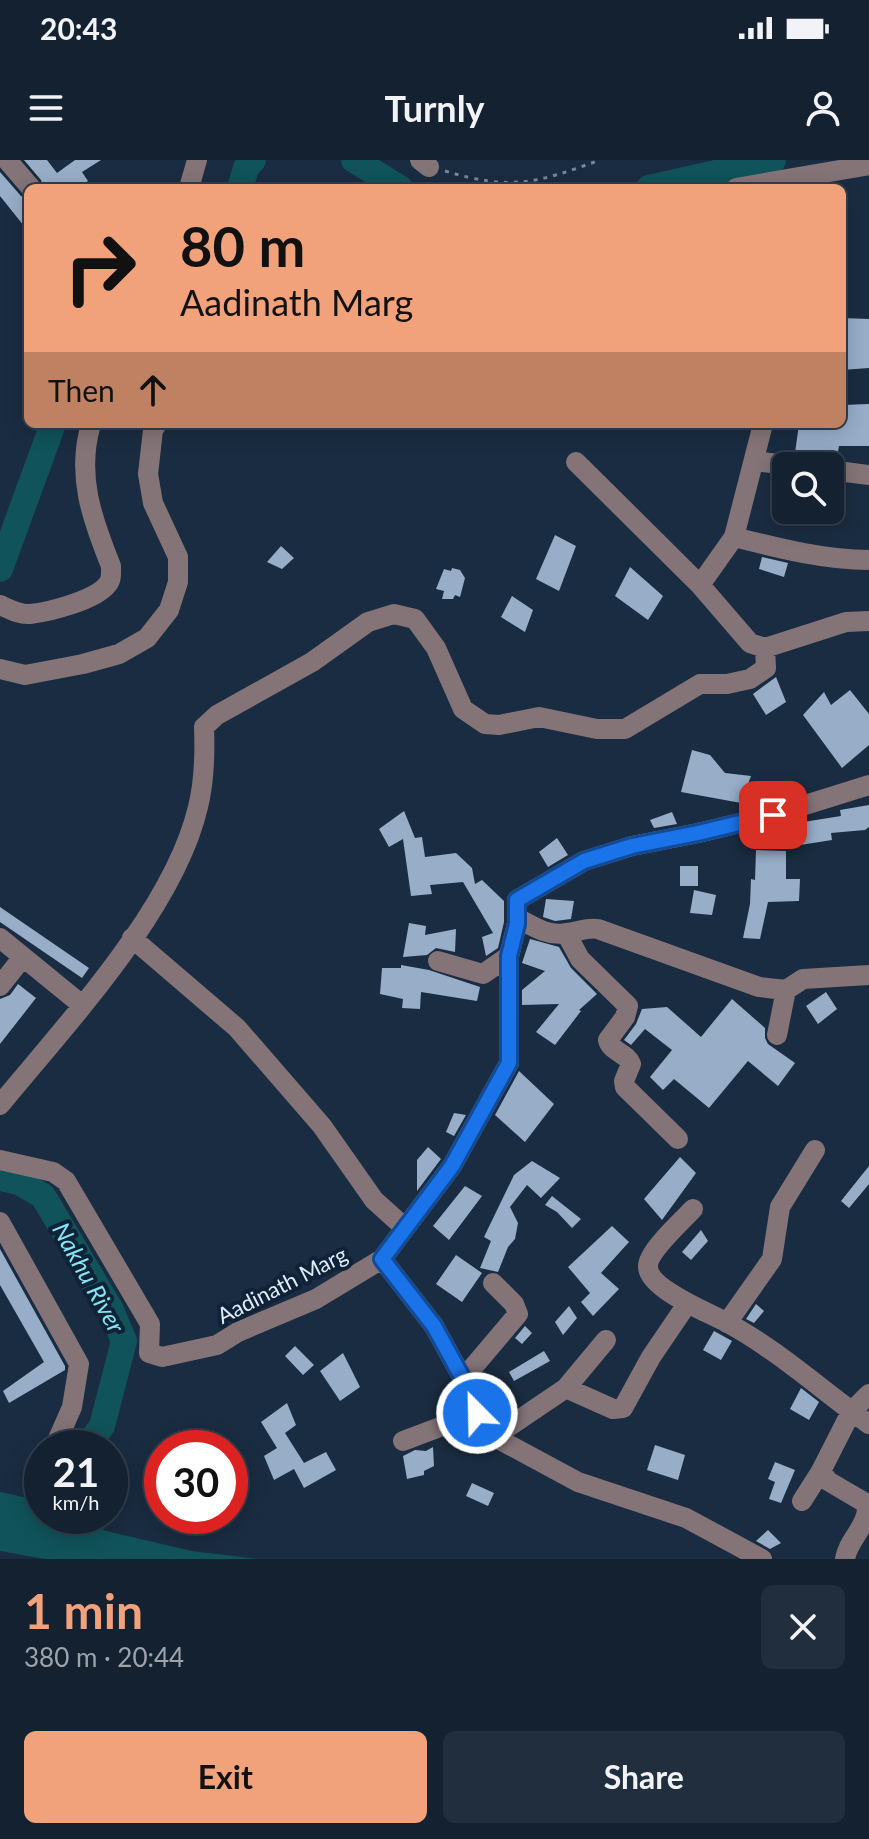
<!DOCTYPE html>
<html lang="en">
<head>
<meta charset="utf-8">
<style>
	:root { --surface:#142131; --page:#212e3d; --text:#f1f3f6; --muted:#9da3ab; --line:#333e4d; --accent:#f1a27b }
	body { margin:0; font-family:Lato,sans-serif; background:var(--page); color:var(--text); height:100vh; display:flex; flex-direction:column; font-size:30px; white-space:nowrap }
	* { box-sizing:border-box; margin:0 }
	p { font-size:26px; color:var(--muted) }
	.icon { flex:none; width:44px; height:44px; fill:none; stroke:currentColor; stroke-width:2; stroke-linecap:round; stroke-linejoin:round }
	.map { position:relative; height:1399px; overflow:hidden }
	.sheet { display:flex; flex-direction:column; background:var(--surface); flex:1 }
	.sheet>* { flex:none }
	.banner { position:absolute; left:24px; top:24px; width:822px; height:244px; border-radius:12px; box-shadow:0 4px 20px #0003,0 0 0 2px var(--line); background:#f1a27b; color:#111; overflow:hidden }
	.tools { position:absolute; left:772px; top:292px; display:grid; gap:16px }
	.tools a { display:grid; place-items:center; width:72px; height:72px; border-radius:12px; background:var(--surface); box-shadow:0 4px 20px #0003,0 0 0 2px var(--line); font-size:40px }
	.speed { position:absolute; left:24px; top:1270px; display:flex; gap:16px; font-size:40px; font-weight:700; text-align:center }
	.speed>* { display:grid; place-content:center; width:104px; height:104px; border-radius:50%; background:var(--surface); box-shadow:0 4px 20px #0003,0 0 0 2px var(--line); line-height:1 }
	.speed small { font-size:20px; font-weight:400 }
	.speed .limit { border:12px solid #d22; background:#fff; color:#111 }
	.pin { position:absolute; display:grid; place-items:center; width:68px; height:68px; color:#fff; margin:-34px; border-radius:16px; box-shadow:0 4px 12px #0006 }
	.me { position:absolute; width:88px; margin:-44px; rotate:337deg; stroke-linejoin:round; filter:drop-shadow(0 0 6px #0008) }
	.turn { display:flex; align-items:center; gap:28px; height:168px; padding:0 24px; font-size:36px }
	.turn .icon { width:104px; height:104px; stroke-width:2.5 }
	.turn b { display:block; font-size:56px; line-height:68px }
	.then { display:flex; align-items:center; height:76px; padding:0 24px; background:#0003; gap:16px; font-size:30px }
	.round { display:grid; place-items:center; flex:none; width:84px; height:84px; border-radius:12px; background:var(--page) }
	.overview { display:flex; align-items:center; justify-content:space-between; height:136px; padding:0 24px }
	h1 { font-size:48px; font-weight:700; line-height:60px; color:var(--accent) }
	.action { display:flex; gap:16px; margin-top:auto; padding:16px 24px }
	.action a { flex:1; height:92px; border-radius:12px; background:var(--accent); color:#111; font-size:32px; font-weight:700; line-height:92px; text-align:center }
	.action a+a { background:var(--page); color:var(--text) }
	.status { display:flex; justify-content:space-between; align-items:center; height:56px; padding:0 40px; background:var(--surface); direction:ltr }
	.status svg { height:22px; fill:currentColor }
	header { display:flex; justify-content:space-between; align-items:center; height:104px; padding:0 24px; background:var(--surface); font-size:36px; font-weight:700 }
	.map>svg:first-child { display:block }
	.water { fill:#10535a }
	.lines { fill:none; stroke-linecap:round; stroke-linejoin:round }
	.river { stroke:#10535a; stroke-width:26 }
	.building { fill:#97adc8 }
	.path { stroke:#788799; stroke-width:3; stroke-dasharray:4 6; stroke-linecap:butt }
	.minor { stroke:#847478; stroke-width:20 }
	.route-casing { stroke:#114b97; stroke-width:20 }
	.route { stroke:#1a73e8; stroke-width:14 }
	.labels { text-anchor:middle; stroke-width:8; stroke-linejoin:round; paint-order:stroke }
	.street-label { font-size:22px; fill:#e1ecfb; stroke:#102237 }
	.water-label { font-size:24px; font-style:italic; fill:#84e6f2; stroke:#102237 }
</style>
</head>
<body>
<div class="status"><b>20:43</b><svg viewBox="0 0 49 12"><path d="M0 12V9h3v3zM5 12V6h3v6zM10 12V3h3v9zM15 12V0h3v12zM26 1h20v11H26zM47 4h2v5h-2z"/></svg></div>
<header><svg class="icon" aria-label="menu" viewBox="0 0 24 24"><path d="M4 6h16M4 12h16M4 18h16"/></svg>Turnly<svg class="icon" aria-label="person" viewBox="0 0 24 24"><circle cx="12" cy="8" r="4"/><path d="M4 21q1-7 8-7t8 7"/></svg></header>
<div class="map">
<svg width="869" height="1399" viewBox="0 0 869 1399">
	<rect width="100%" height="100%" fill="#1a2c41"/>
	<!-- water -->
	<path class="water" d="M0 1332 42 1341V1356H71L106 1371 192 1391 258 1399H45L0 1391Z"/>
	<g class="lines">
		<!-- river -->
		<path class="river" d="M354 0 400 28
			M240 28 246 8 253 0
			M649 28 773 0
			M0 409 53 264
			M0 1018 19 1022 43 1036 111 1150 124 1181 102 1266 86 1288"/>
	</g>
	<!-- building -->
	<path class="building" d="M24 0H47L57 13 75 0H101L82 12 88 21 77 28H44L41 20Z
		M0 12 21 36 28 40V71L0 36Z
		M842 158 869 159V208L842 210Z
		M869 244V286H839L837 298H824L818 306H809L804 296 795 293 799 264H842V245Z
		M555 375 576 386 559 431 536 419Z
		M281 386 294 398 282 409 267 402Z
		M762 397 788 403 784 417 759 409Z
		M630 407 663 436 648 460 615 436Z
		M452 408 460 410 465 418 460 437 455 435 453 439H442L444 431 436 429 444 409 451 411Z
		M512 436 533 450 525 472 501 457Z
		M776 517 786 542 766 555 753 534Z
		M850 530 869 554V585L842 608 803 555 824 532 831 545Z
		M692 590 710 595 725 613 751 616 741 643 681 632Z
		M869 645V667L865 670 831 673 832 680 800 685 797 663 841 656 840 650Z
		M404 651 415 678 422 677 425 697 456 693 472 708 475 724 482 720 504 741V762L498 788 486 796 482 777 493 773 463 722 430 725 432 734 411 736 403 679 389 687 379 669Z
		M672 652 677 664 654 668 650 660Z
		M557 678 568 695 548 707 539 692Z
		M756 690 786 691V719H800L799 741 768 742 760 779 743 778 750 744 751 719 755 720Z
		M680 706H698V726H680Z
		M694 730 716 735 712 755 690 753Z
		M546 739 574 741 571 759 555 761 543 757Z
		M0 747 89 808 82 818 0 762Z
		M409 763 426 766 425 775 456 769 455 792 436 788 427 795 403 797Z
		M530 779 559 787 571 808 597 834 579 850 581 851 555 885 536 872 559 844 522 845V830L545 811 522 803Z
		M401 805 429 810 480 827 477 841 421 832 420 849 402 848 403 839 380 834 382 808H401Z
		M18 824 36 838 0 884V839L10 835Z
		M826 832 837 849 818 864 806 846Z
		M732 839 765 868V878L768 884 795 903 778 926 748 901 709 948 674 919 663 930 650 917 672 890 645 869 631 885 624 880 636 864 642 849 667 847 701 877Z
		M519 911 554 944 525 982 495 955Z
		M454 953 466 955 454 976 446 972Z
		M428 987 441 999 417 1031V1000Z
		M680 997 696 1013 662 1060 644 1039Z
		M532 1001 560 1018 541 1038 527 1025 510 1047 518 1063 515 1079 508 1087 498 1112 480 1108 491 1081 484 1077 514 1015Z
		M869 1006V1024L849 1048 841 1041Z
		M465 1026 482 1036 449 1080 433 1066Z
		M552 1036 581 1059 572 1068 557 1052 545 1045Z
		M612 1066 629 1082 601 1113 619 1129 593 1156 581 1142 590 1133 568 1107Z
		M701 1070 708 1081 691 1100 682 1092Z
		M0 1089 65 1206V1210L9 1243 3 1231 44 1202 0 1125Z
		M456 1095 482 1113 462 1142 436 1124Z
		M756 1144 764 1151 754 1163 746 1159Z
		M569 1146 577 1158 563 1175 555 1162Z
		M525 1166 532 1173 522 1184 515 1178Z
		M714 1171 732 1181 721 1200 703 1190Z
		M295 1186 314 1205 303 1215 285 1196Z
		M544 1191 550 1201 514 1221 509 1212Z
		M343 1193 360 1227 340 1241 320 1211Z
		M801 1228 819 1242 809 1260 790 1249Z
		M287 1243 296 1265 285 1273 304 1303 326 1292 336 1310 304 1328 294 1309 274 1320 264 1296 277 1288 261 1262Z
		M655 1285 685 1295 678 1320 647 1310Z
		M433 1287 434 1306 424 1311V1315L407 1319 403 1296 415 1290 426 1291Z
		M775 1302 795 1310 781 1343 769 1339 775 1322 768 1319Z
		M472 1323 494 1333 488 1346 466 1336Z
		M768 1370 781 1383 770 1389 756 1381Z"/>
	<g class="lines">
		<!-- path -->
		<path class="path" d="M445 11C511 31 537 23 600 0"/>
		<!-- minor -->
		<path class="minor" d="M7 0 31 28
			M420 0 429 7
			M189 28 197 0
			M736 28 869 5
			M754 301 796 306
			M576 302 700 425 750 483 765 488 846 462 869 461
			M830 310 869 315
			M734 377C778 388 824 400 869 400
			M700 425 734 377 763 264
			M0 445C9 449 20 455 30 454 50 452 95 440 107 425 112 420 111 413 111 406 92 359 76 315 91 264
			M0 509 25 515 83 504 119 494 147 478 169 450 178 422V397L153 343 148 314 153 270 157 264
			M517 758C533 766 548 777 566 773 578 772 587 767 598 769L759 827 786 830
			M566 773 580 799 628 846 625 857 608 880C611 892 627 893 631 904L624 921 625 927 678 979
			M0 778 82 845
			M132 778 237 868 322 966 374 1040 405 1068
			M438 801 483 814 509 796 517 764V740L584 701 632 686 698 673 773 655 869 625
			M0 826 23 797
			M777 875 786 830 803 819 869 815
			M0 945C67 863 174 750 198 647 204 623 205 592 204 567L217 555 312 502 368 462 394 454 415 459 436 488 463 549 485 564 499 565 539 557 597 569H625L700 524H727L750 519 766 508 765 488
			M0 1000 53 1012 66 1021 150 1164 149 1193 162 1197 217 1185 238 1172 316 1139 382 1099 452 1006 509 903V796
			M693 1049C683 1060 648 1091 648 1106 647 1128 707 1152 724 1161 777 1189 821 1230 869 1264
			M0 1062 79 1204 72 1247 54 1288
			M382 1099 434 1166 463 1219 482 1266 489 1274H498L566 1228 613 1249 623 1248 651 1197 687 1144
			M727 1163 772 1099 780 1047 815 990
			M463 1219 518 1154 514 1144 493 1123
			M566 1228 606 1180
			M489 1274 578 1322 686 1358 762 1399
			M403 1281 477 1253
			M802 1341 821 1311
			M845 1399C848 1379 869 1366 867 1344L828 1321 821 1311 851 1252 869 1234"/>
	</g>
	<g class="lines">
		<!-- route casing -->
		<g class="route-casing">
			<path id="route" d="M477 1253 463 1219 434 1166 382 1099 452 1006 509 903V796L517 764V740L584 701 632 686 698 673 773 655"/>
		</g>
		<!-- route -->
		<use href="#route" class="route"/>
	</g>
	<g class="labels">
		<!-- street labels -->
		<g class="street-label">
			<text transform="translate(282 1125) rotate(-27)" y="8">Aadinath Marg</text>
		</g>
		<!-- water labels -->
		<g class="water-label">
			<text transform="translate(88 1118) rotate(61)" y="8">Nakhu River</text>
		</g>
	</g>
</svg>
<div class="tools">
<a><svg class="icon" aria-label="search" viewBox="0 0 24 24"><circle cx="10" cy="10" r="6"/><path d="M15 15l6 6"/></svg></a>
</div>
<div class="speed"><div>21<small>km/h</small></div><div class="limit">30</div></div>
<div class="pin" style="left:773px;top:655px;background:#d93025"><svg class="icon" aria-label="arrive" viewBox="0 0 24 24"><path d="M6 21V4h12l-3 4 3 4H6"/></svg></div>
<svg class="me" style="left:477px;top:1253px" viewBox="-20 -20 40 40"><circle r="17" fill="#1a73e8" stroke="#fff" stroke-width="3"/><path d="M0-11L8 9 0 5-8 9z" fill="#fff"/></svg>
<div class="banner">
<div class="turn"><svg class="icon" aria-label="right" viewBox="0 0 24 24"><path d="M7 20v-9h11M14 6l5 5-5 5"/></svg><div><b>80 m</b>Aadinath Marg</div></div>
<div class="then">Then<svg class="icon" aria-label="ahead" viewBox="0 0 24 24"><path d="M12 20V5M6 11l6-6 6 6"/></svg></div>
</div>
</div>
<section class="sheet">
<div class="overview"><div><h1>1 min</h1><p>380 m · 20:44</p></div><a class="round"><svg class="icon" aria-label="close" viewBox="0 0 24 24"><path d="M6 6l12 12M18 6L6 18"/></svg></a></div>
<div class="action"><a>Exit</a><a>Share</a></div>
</section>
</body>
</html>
